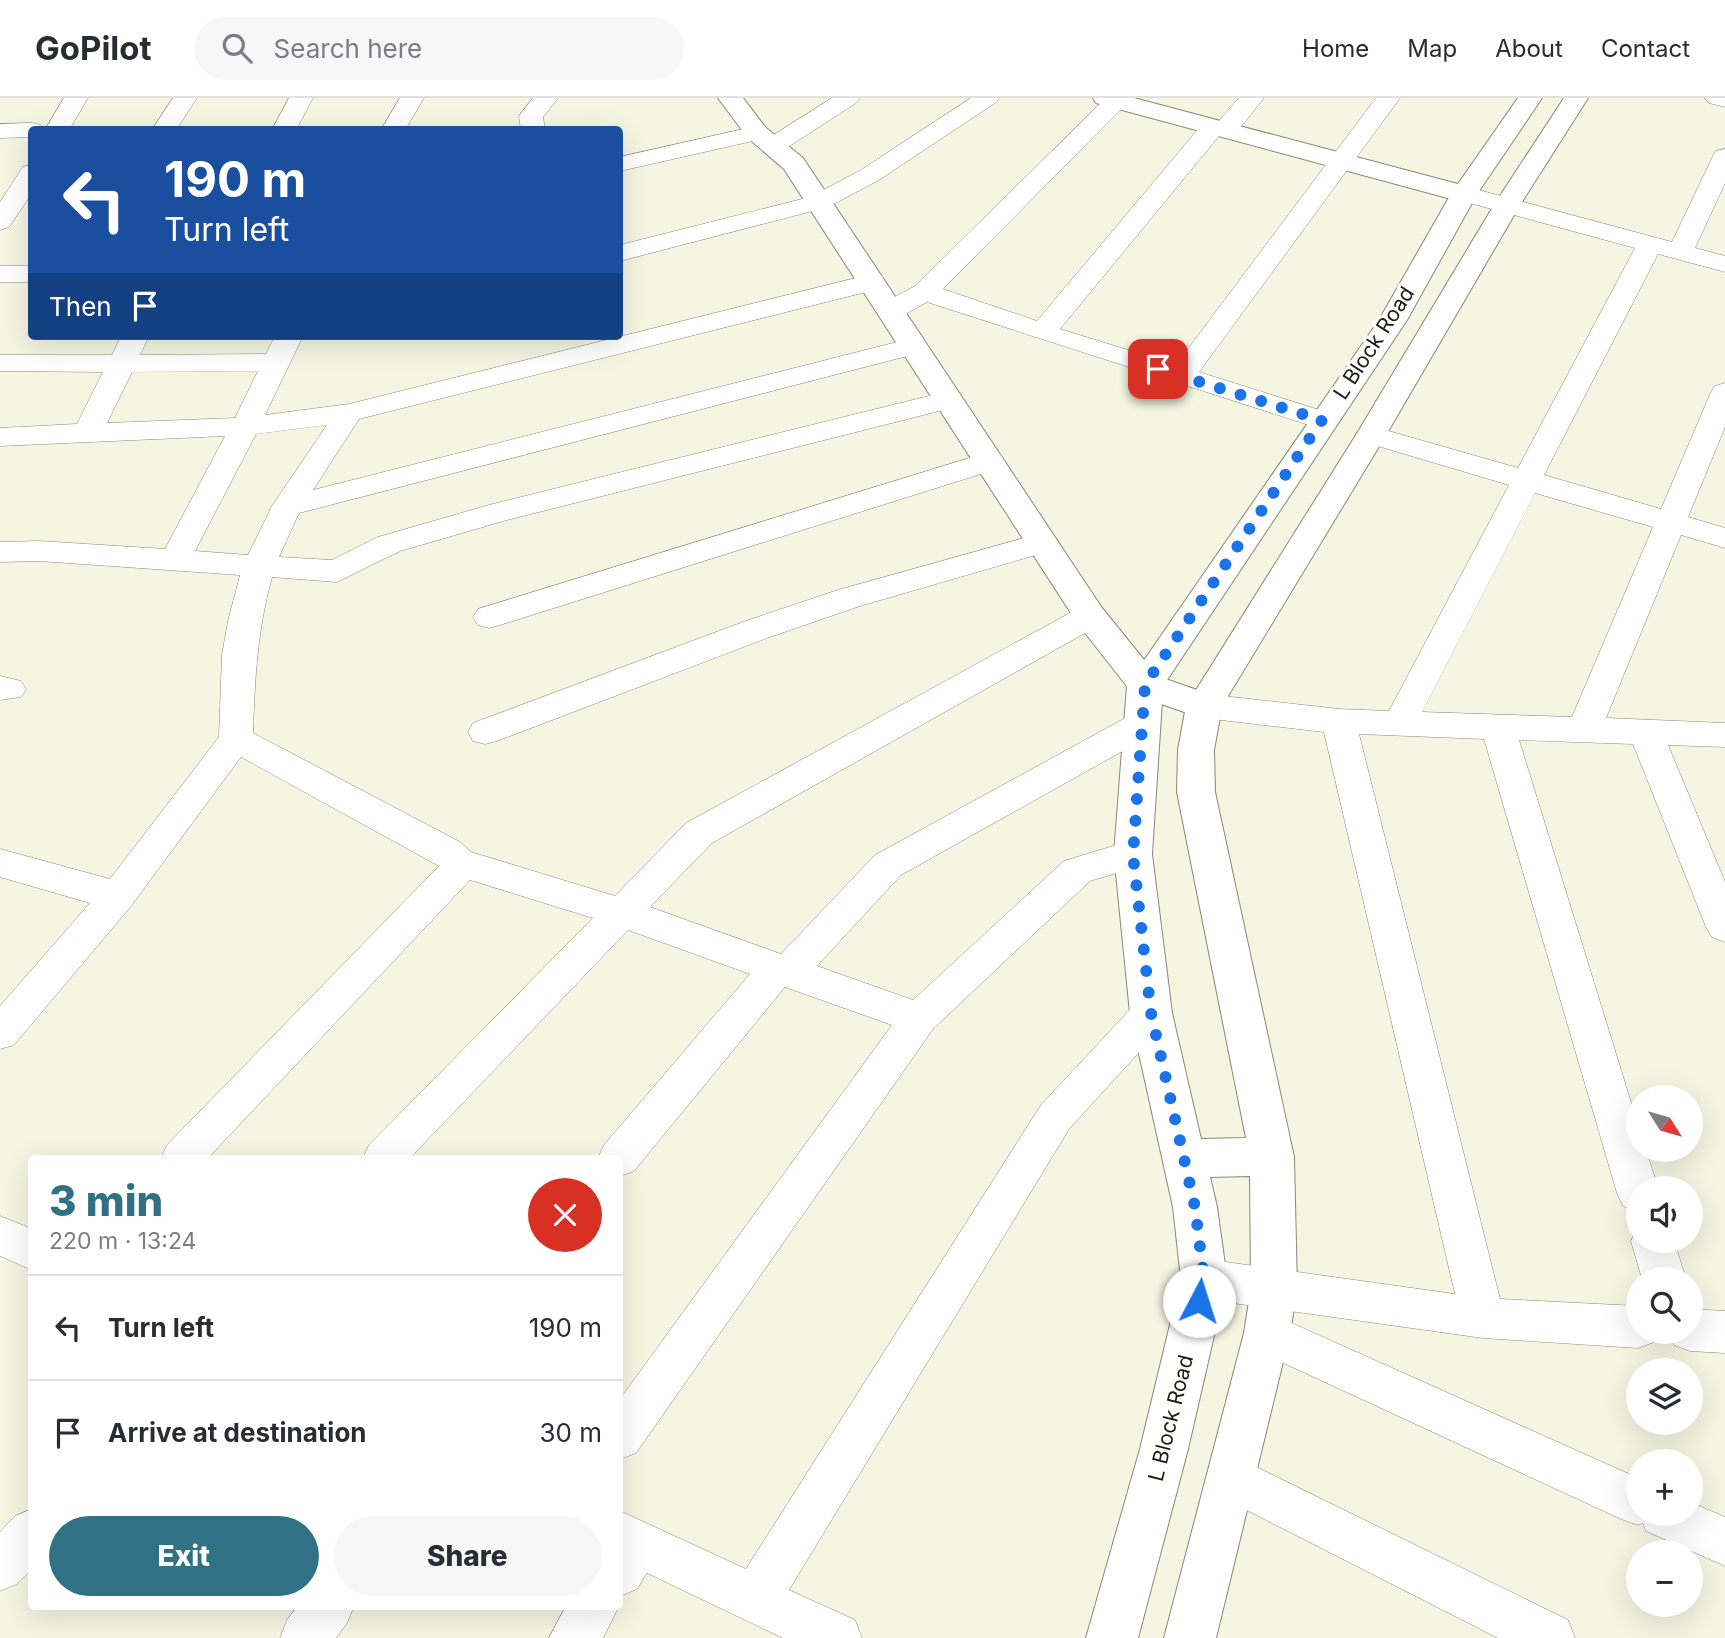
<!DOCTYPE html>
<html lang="en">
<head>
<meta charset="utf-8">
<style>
	:root { --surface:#fff; --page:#f7f7f7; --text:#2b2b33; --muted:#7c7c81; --line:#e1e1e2; --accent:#307185 }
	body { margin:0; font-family:Inter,sans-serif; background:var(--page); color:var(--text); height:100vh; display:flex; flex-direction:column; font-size:26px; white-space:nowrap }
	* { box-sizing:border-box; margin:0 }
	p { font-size:23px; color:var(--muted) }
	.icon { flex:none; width:38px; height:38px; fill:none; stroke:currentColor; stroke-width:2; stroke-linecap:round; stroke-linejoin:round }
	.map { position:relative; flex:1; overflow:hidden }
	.sheet { position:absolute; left:28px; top:1057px; width:595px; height:455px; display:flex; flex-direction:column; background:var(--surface); border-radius:7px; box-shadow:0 7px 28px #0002 }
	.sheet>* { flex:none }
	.banner { position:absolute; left:28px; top:28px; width:595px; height:214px; border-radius:7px; box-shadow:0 7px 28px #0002; background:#1a4fa0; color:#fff; overflow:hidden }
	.needle { width:46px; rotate:127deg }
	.fabs { position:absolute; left:1626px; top:987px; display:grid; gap:14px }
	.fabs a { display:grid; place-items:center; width:77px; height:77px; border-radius:50%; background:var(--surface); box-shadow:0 7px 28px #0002; font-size:35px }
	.pin { position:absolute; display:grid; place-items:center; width:60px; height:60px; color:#fff; margin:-30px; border-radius:14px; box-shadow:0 4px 10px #0006 }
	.me { position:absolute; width:77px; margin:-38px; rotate:5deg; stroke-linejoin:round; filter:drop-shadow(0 0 5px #0008) }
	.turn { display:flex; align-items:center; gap:24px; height:147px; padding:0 21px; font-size:32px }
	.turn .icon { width:91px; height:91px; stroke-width:2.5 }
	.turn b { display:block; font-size:49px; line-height:60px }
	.then { display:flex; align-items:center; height:66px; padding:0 21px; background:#0003; gap:14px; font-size:26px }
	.round { display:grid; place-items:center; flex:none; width:74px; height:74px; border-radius:37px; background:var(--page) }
	.summary { display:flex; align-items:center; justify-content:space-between; height:119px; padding:0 21px }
	h1 { font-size:42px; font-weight:800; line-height:52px; color:var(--accent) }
	.primary-button { display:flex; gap:14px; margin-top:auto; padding:14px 21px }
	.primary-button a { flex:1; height:80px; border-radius:42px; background:var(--accent); color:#fff; font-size:28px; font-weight:800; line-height:80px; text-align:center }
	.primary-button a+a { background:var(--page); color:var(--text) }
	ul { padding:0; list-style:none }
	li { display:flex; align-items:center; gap:21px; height:105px; padding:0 21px; border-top:2px solid var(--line) }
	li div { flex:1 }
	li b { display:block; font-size:26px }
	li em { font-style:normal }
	header { display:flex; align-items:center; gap:42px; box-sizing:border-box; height:98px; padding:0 35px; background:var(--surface); border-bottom:2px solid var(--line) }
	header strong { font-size:33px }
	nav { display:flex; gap:38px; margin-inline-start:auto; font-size:24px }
	.search { width:490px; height:63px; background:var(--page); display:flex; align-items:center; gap:18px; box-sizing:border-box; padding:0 24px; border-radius:38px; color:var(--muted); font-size:26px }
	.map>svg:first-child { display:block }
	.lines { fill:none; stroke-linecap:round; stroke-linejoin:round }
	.minor-casing { stroke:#878877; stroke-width:1 }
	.tertiary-casing { stroke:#878877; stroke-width:2 }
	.primary-casing { stroke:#878877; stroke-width:2 }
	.minor { fill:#fff; fill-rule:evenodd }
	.tertiary { fill:#fff; fill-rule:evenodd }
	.primary { fill:#fff; fill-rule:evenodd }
	.route { stroke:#1a73e8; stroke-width:12; stroke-dasharray:0 21.6 }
	.labels { text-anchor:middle; stroke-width:6; stroke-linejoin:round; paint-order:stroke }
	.street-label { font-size:21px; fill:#1c1c16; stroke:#fff }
</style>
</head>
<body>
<header>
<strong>GoPilot</strong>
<div class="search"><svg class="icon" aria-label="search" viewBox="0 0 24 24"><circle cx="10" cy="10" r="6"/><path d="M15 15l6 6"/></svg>Search here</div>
<nav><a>Home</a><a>Map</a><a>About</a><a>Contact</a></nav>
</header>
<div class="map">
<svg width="1725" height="1540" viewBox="0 0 1725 1540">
	<rect width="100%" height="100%" fill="#f4f6e2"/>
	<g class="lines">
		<!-- minor casing -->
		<g class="minor-casing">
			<path id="minor" d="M64 0H88L69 32H45Z
				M173 0H197L176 32H152Z
				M289 0H313L296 32H272Z
				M400 0H424L405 32H381Z
				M533 0H558L543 19 545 32H521L519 18Z
				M832 0H860L856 5 782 53 773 55 764 53 761 48 764 43Z
				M971 0H999L995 5 879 82 828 109 620 163V147L810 99 861 72Z
				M1106 0H1132L943 191 1037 223 1204 24 1219 23 1239 0H1264L1234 37 1219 38 1060 231 1176 267 1376 0H1400L1199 274 1332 316 1337 322 1332 328 1322 331 1312 328 927 204 900 219 890 221 880 219 876 213 880 207 915 188Z
				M1705 0H1725V9L1709 5Z
				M32 25 41 27 44 32H32V39L0 40V26Z
				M757 28 766 30 769 35 766 40 620 73V59Z
				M1725 51V85L1695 150 1725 158V174L1658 156 1544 377 1661 411 1711 294 1715 288 1725 285V329L1688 419 1725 430V450L1681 437 1606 620 1725 625V649L1668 647 1725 784V844L1712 839 1706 829 1633 646 1519 642 1638 1027V1052H1646L1658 1090H1638V1114L1623 1108 1617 1095 1484 641 1359 636 1500 1201 1638 1208V1234H1658L1654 1244 1638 1250 1483 1240 1204 1201 1189 1195 1182 1181 1189 1167 1204 1161 1455 1196 1324 634 1204 620 1192 617 1187 608 1192 599 1204 596 1339 611 1389 613 1509 387 1361 343 1356 337 1361 331 1371 328 1518 370 1635 150 1455 101 1451 96 1455 91 1464 88 1672 144 1713 58 1716 53ZM1535 395 1653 429 1572 619 1422 614Z
				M32 67V95L9 129 0 132V104L23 69Z
				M0 168H32V184H0Z
				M872 176 882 178 885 184 882 190 359 321 313 392 913 240 923 242 927 248 923 254 299 415 279 459 332 462 378 439 489 407 949 293 959 296 963 302 959 308 507 422 400 453 337 484 272 479C257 534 255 578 253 635L460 744 471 754 615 798 686 725 1079 510 1090 507 1101 510 1106 518 1101 526 712 745 650 809 781 856 875 757 1129 618 1141 615 1153 618 1158 627 1153 636 901 777 817 868 913 902 1064 763 1133 742 1146 746 1151 756 1146 766 1090 783 933 931 636 1355 620 1361V1301L892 927 785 889 634 1073 620 1078V1060H598L604 1047 750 876 628 832 410 1060H363L369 1047 593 820 470 782 208 1060H161L167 1047 439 768 241 659 131 808 14 947 0 951V908L90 805 0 779V751L110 781 219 639 222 557 228 523 240 477 39 463 0 464V444L39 443 165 451 225 338 0 348V330L77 326 103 274 0 273V257H112L121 238H149L140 257 266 256 275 238H303L265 317 349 306ZM258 273 235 320 107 325 132 274ZM327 327 272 408 248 457 195 453 256 336Z
				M989 354 1000 356 1004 363 1000 370 500 527 489 530 478 527 473 519 478 511Z
				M1042 435 1053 438 1058 445 1053 452 860 508 767 540 497 643 485 646 473 643 468 634 473 625 743 524 838 492Z
				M0 578 21 583 26 591 21 599 0 602Z
				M1151 899 1165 904 1171 915 1165 926 1069 1031 789 1492 855 1522 862 1540H783L647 1475 637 1491 620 1498V1413L746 1471 1041 1007 1137 904Z
				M0 1118 32 1131V1172L0 1158Z
				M1638 1129V1143H1674L1686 1181H1642L1631 1143Z
				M1690 1211 1725 1213V1255L1690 1253 1674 1247 1669 1234H1690Z
				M1267 1214 1638 1380V1416H1690V1404L1725 1419V1468L1646 1433 1643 1425 1638 1427 1621 1421 1251 1250 1245 1235 1251 1220Z
				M1230 1356 1568 1522 1575 1540H1498L1213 1395 1206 1379 1213 1363Z
				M32 1411V1471L17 1486 0 1493V1434L15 1418Z
				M298 1508H354L347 1525 336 1540H280L287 1522Z
				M566 1508H619L603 1540H549Z"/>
		</g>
		<!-- tertiary casing -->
		<g class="tertiary-casing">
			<path id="tertiary" d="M718 0H743L766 30 803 60 1102 510 1157 578 1217 599 1222 608 1217 617 1204 621 1133 596 1078 526 784 71 748 40Z
				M1093 0H1134L1473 90 1477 96 1473 102 1464 104 1455 102 1096 5Z"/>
		</g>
		<!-- primary casing -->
		<g class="primary-casing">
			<path id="primary" d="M1518 0H1542L1477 96 1407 222 1163 588 1152 756 1172 915 1201 1041 1246 1040 1177 694 1178 652 1186 608 1356 337 1494 107 1564 0H1588L1520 107 1386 337 1222 608 1214 652 1215 694 1294 1059 1297 1191 1290 1235 1216 1540H1164L1244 1235 1251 1191 1250 1078 1210 1079 1217 1109 1227 1181 1188 1351 1138 1540H1086L1140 1351 1181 1181 1173 1109 1130 915 1114 756 1127 587 1379 222 1451 96Z"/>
		</g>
		<!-- minor -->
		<use href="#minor" class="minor"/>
		<!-- tertiary -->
		<use href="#tertiary" class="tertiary"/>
		<!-- primary -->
		<use href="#primary" class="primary"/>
	</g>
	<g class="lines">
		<!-- route -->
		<path class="route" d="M1158 271 1322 322 1145 587 1133 757 1151 915 1195 1109 1204 1181 1199 1203"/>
	</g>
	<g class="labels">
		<!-- street labels -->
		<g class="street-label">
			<text transform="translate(1374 245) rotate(-57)" y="7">L Block Road</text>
			<text transform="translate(1171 1320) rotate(-76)" y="7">L Block Road</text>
		</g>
	</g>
</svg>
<div class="fabs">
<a><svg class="needle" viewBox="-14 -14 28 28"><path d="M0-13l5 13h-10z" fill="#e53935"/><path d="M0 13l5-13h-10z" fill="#7c7c81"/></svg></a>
<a><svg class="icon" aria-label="sound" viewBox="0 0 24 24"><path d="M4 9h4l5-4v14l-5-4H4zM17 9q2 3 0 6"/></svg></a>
<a><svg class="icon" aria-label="search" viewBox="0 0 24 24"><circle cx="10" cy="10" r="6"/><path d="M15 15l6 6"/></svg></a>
<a><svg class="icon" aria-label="layers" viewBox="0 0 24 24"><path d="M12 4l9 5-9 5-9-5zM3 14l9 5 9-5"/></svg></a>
<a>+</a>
<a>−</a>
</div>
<div class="pin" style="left:1158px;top:271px;background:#d93025"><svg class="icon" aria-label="arrive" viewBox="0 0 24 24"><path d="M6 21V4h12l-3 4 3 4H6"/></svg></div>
<svg class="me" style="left:1199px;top:1203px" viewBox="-20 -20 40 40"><circle r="19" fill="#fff"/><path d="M0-13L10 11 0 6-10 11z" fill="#1a73e8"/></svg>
<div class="banner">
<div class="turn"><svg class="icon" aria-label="left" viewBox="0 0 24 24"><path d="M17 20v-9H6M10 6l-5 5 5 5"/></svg><div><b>190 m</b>Turn left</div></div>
<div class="then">Then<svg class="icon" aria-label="arrive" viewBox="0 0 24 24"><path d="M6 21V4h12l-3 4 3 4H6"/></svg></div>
</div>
<section class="sheet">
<div class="summary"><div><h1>3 min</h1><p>220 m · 13:24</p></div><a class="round" style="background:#d93025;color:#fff"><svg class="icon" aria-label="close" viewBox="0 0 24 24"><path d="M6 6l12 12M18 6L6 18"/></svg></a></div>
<ul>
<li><svg class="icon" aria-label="left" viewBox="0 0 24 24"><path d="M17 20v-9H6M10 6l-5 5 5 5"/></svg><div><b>Turn left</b></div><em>190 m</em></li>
<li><svg class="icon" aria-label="arrive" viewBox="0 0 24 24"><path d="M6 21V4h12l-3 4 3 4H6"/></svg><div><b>Arrive at destination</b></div><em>30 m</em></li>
</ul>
<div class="primary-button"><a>Exit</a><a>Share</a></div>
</section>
</div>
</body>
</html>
